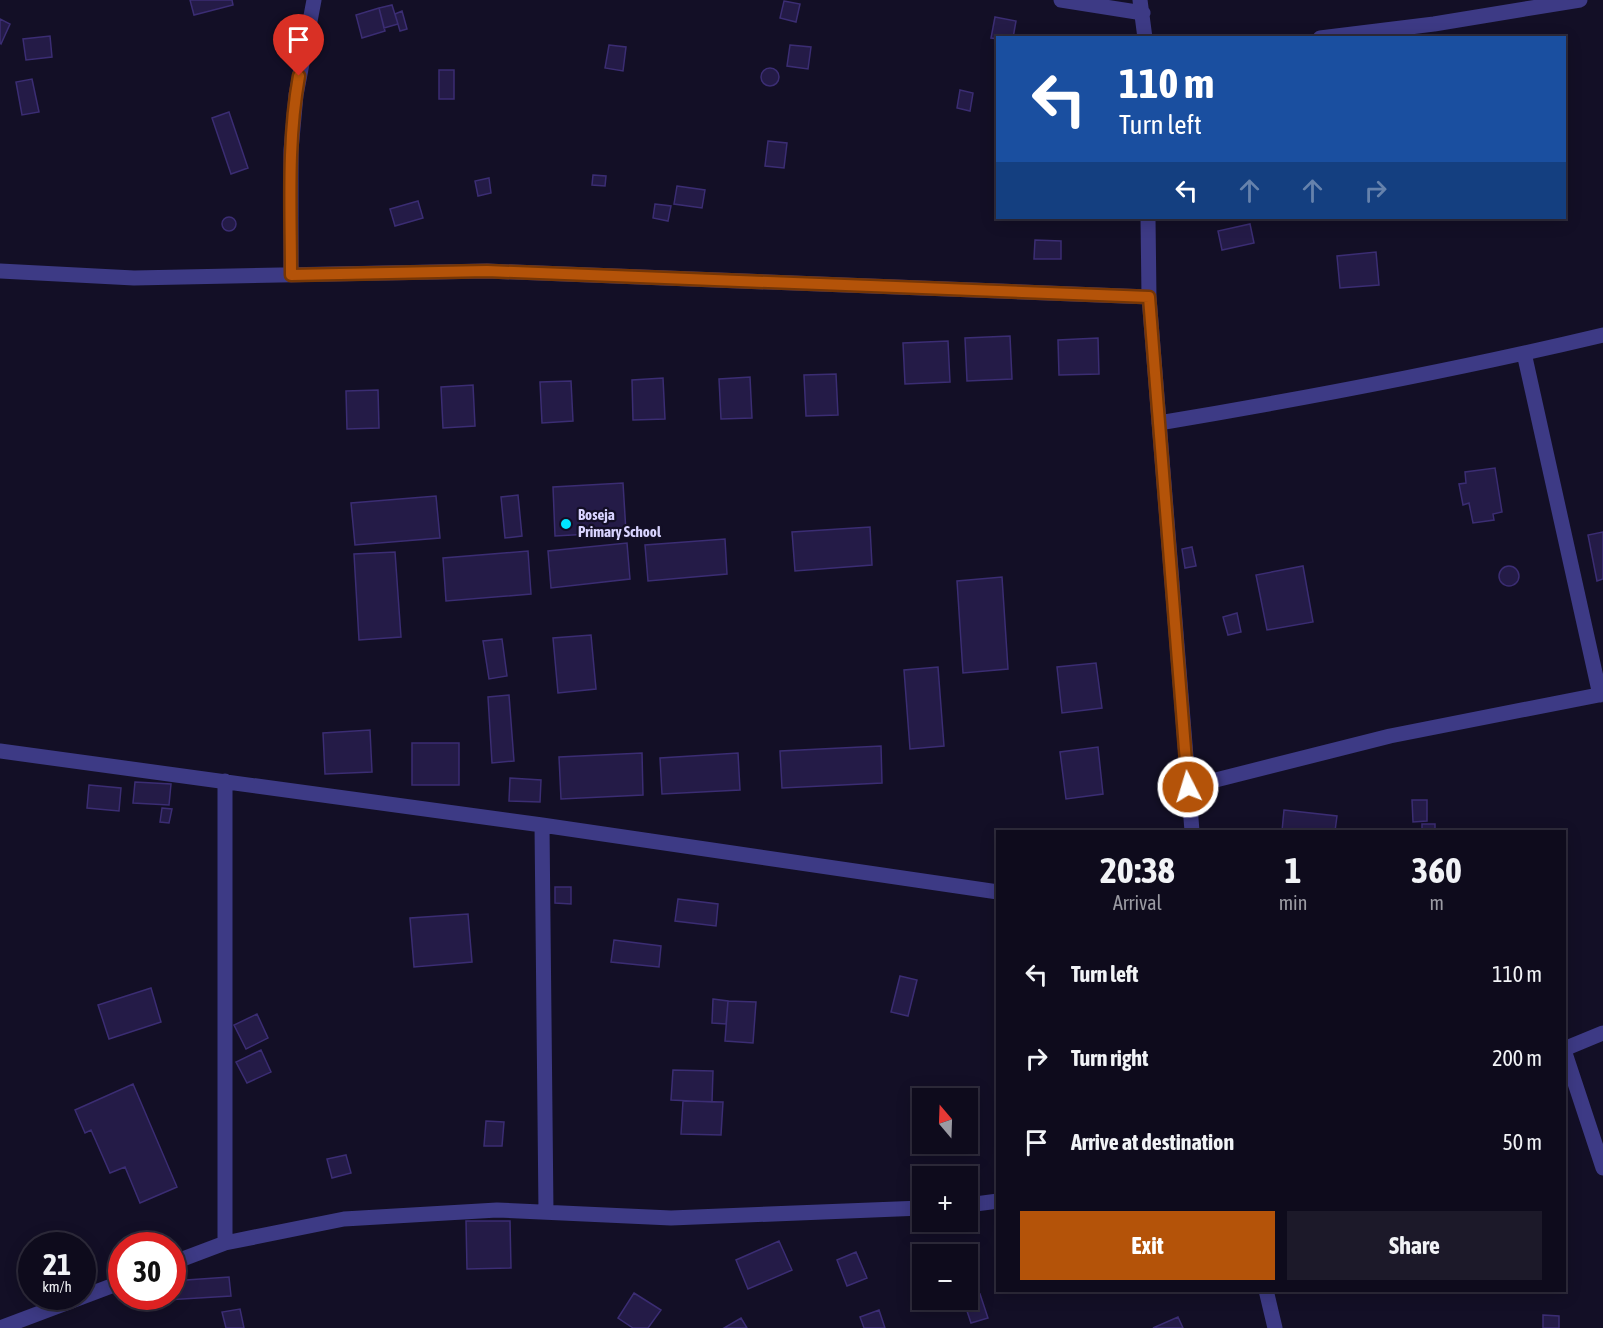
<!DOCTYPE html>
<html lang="en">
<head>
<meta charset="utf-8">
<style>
	:root { --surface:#0e0b1c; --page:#1c1929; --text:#f1f3f6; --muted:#9b9ba3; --line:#2e2b3b; --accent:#b45309 }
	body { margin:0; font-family:"Asap Condensed",sans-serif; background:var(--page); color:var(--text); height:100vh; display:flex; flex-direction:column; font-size:22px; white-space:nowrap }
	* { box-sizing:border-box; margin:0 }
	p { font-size:20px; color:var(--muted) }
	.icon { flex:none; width:33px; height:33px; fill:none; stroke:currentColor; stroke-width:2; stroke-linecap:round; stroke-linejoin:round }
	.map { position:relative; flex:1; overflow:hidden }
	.side { position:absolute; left:996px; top:830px; width:570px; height:462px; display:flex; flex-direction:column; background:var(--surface); border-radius:0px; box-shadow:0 3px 15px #0003,0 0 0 2px var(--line) }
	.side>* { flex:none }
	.top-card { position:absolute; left:996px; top:36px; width:570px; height:183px; border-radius:0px; box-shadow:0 3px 15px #0003,0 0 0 2px var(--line); background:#1a4fa0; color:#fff; overflow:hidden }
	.needle { width:39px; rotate:341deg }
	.controls { position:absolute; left:912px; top:1088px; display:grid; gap:12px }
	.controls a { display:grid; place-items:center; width:66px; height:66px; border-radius:0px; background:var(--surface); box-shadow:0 3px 15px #0003,0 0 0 2px var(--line); font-size:30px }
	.speed { position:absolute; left:18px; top:1232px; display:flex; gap:12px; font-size:30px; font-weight:700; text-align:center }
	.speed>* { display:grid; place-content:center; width:78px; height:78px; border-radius:50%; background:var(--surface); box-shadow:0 3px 15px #0003,0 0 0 2px var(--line); line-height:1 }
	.speed small { font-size:15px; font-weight:400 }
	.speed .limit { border:9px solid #d22; background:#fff; color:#111 }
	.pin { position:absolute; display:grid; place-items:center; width:51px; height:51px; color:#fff; margin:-62px -26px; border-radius:50% 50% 50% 0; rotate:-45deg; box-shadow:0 0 6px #0007 }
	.pin .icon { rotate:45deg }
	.me { position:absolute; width:66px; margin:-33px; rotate:355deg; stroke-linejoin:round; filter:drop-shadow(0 0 4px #0008) }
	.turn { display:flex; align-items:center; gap:21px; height:126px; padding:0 24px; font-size:27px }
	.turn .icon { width:78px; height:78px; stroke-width:2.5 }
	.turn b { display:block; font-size:42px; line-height:51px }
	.lanes { display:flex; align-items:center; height:57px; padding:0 24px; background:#0003; justify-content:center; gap:30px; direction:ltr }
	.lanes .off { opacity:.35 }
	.eta { display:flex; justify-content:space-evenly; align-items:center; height:102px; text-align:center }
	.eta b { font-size:36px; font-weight:700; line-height:42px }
	.button { display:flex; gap:12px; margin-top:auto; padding:12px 24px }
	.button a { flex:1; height:69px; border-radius:0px; background:var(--accent); color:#fff; font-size:24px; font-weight:700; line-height:69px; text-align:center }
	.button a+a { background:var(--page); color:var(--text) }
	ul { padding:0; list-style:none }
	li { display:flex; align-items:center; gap:18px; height:84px; padding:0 24px }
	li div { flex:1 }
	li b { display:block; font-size:22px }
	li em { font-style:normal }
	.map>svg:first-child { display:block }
	.building { fill:#241b47; stroke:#3b2d73; stroke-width:1.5 }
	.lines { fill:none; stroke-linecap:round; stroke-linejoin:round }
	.minor { stroke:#3d3a85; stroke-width:15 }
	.route-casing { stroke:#753606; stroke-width:15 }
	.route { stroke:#b45309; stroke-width:10 }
	.poi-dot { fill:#00e5ff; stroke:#130f26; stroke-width:2 }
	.labels { text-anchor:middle; stroke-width:4.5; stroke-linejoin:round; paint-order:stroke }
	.poi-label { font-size:15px; font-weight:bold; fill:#d9d4ff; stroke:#130f26; text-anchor:start }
</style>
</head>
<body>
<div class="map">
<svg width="1603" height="1328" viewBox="0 0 1603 1328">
	<rect width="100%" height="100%" fill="#130f26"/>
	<!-- building -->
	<path class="building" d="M190 0H232L233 5 194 15Z
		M784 1 800 4 796 22 780 18Z
		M392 5 398 24 384 28 379 8Z
		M379 8 385 31 362 38 356 15Z
		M402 11 407 29 400 31 395 14Z
		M995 17 1016 21 1013 38H998V39L991 38Z
		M0 19 10 24 1 44 0 43Z
		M50 36 52 57 26 60 23 39Z
		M609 45 626 47 623 71 605 68Z
		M790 45 811 47 808 69 787 66Z
		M761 77a9 9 0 1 1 18 0a9 9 0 1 1-18 0Z
		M439 70H454V99H439Z
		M32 79 39 112 22 115 16 82Z
		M960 90 973 93 970 111 957 108Z
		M229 112 248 168 231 174 212 118Z
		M768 141 787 143 784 168 765 166Z
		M593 175 606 176 605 186 592 185Z
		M489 178 491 193 478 196 475 181Z
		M677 186 705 190 702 208 674 204Z
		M418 201 423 218 395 226 390 209Z
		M655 204 671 206 668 221 653 218Z
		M222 224a7 7 0 1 1 14 0a7 7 0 1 1-14 0Z
		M1250 224 1254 243 1222 250 1218 231Z
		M1035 240 1061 241V259H1034Z
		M1376 252 1379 285 1340 288 1337 256Z
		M1010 336 1012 379 967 381 965 338Z
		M1098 338 1099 374 1059 375 1058 340Z
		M948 341 950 382 905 384 903 343Z
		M836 374 838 415 806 416 804 375Z
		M750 377 752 418 721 419 719 379Z
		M663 378 665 419 633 420 632 380Z
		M571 381 573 421 542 423 540 382Z
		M473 385 475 426 443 428 441 387Z
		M378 390 379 428 347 429 346 391Z
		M1495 468 1502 512 1493 514 1494 520 1473 523 1469 503 1463 505 1459 484 1466 483 1465 472Z
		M623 483 626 532 555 536 553 487Z
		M518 495 522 536 505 538 501 497Z
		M436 496 440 538 355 545 351 503Z
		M870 527 872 565 795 571 792 532Z
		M1603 532V579L1597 581 1588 535Z
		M725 539 727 574 648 581 645 545Z
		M627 543 630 579 551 588 548 551Z
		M1192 547 1196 566 1185 568 1182 549Z
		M528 551 531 594 446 601 443 558Z
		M395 552 401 637 359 640 354 554Z
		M1303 566 1313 622 1267 630 1256 575Z
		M1499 576a10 10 0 1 1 20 0a10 10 0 1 1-20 0Z
		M1002 577 1008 669 963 673 957 581Z
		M1237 613 1241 632 1228 635 1223 617Z
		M591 635 596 689 558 693 553 638Z
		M502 639 507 676 489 679 483 641Z
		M1096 663 1102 708 1062 713 1057 667Z
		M938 667 944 746 910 749 904 670Z
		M509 695 514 761 492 763 488 697Z
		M370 730 372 772 325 774 323 733Z
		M412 743H459V785H412Z
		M881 746 882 783 782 788 780 751Z
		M1098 747 1103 794 1066 799 1060 752Z
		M642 753 643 795 561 799 559 757Z
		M738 753 740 790 662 794 660 758Z
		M510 778 541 780 540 802 509 801Z
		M135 782 171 784 169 805 133 803Z
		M89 785 121 788 119 811 87 808Z
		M1412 800H1427V821L1413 822Z
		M162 808 172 809 169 823 160 822Z
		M1284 810 1337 816 1335 831H1282Z
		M1422 824H1435V831H1422Z
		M555 887H571V904L555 903Z
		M678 899 718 904 716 926 675 921Z
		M468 914 472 962 414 967 410 918Z
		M614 940 661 946 659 967 611 962Z
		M900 976 917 980 908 1016 891 1012Z
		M151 988 161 1022 109 1039 98 1005Z
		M713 999 728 1001 726 1024 712 1023Z
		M728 1001 756 1002 753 1043 725 1041Z
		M257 1014 268 1038 246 1049 234 1025Z
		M261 1050 271 1072 247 1083 236 1062Z
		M673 1070 713 1071 712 1102 671 1100Z
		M133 1084 177 1187 140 1203 125 1167 110 1173 91 1130 85 1133 75 1110Z
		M683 1101 723 1102 721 1135 681 1134Z
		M486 1121 504 1122 502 1146H484Z
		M346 1155 351 1173 332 1178 327 1159Z
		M466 1221H510L511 1268 467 1269Z
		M779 1241 792 1270 748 1289 736 1260Z
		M856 1252 867 1278 847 1286 837 1260Z
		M229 1277 231 1296 166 1300 165 1296H172V1281Z
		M634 1293 661 1310 648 1328H633L618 1318Z
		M980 1294 988 1318 971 1323 963 1299H968V1298Z
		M240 1309 244 1328H226L222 1312Z
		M879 1310 885 1328H864L860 1317Z
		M1543 1315 1559 1316V1328H1543Z
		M1178 1317 1183 1328H1153Z
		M741 1318 747 1328H724Z"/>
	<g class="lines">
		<!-- minor -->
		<path class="minor" d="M1061 0 1143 13
			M1140 0 1145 38
			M1320 38 1434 24 1580 0
			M1148 218 1149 297 1192 831
			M0 271 134 278 487 271 1149 297
			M291 275V150L296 95 314 0
			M1524 353 1600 695
			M1159 423C1308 398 1456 370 1603 335
			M0 751 542 825 998 892
			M1188 787 1390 736 1603 694
			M542 825 546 1212
			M1564 1049 1603 1033
			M1564 1050 1603 1168
			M968 1205 998 1201
			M225 1243V781
			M172 1263 225 1243 344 1219 497 1210 671 1218 922 1208
			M1266 1290 1275 1328
			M0 1328 122 1282"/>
	</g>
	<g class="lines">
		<!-- route casing -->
		<g class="route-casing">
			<path id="route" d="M299 76C287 142 291 208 291 275L487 271 1149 297 1188 787"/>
		</g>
		<!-- route -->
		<use href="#route" class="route"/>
	</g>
	<!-- markers -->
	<circle class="poi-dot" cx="566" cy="524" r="6"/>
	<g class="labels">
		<!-- poi labels -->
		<g class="poi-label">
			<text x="578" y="520">Boseja<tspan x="578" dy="17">Primary School</tspan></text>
		</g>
	</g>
</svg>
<div class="controls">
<a><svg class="needle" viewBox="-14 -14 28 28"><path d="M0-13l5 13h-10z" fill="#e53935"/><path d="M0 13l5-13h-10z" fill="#9b9ba3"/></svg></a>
<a>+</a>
<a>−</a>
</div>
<div class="speed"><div>21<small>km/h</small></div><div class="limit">30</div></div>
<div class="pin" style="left:299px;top:76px;background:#d93025"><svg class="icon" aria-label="arrive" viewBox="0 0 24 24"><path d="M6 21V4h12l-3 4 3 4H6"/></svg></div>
<svg class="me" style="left:1188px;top:787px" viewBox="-20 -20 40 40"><circle r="17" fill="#b45309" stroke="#fff" stroke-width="3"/><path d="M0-11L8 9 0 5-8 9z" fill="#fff"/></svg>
<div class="top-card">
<div class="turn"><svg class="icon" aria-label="left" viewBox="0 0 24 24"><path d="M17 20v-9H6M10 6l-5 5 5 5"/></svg><div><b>110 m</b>Turn left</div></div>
<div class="lanes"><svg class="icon" aria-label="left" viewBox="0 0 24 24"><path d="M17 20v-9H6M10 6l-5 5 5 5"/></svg><svg class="icon off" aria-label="ahead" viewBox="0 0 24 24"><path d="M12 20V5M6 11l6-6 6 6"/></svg><svg class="icon off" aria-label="ahead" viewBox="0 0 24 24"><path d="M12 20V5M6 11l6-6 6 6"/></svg><svg class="icon off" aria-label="right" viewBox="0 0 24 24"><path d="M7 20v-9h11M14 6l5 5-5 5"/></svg></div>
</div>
<section class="side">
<div class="eta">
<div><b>20:38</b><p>Arrival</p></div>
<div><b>1</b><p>min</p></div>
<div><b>360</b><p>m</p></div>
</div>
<ul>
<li><svg class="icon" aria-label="left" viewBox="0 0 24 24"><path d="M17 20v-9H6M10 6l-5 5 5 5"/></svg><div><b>Turn left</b></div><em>110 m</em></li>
<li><svg class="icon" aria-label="right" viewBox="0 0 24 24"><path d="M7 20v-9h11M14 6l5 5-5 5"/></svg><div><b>Turn right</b></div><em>200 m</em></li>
<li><svg class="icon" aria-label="arrive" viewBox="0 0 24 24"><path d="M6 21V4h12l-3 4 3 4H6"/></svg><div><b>Arrive at destination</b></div><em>50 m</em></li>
</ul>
<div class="button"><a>Exit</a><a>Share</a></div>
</section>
</div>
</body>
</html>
